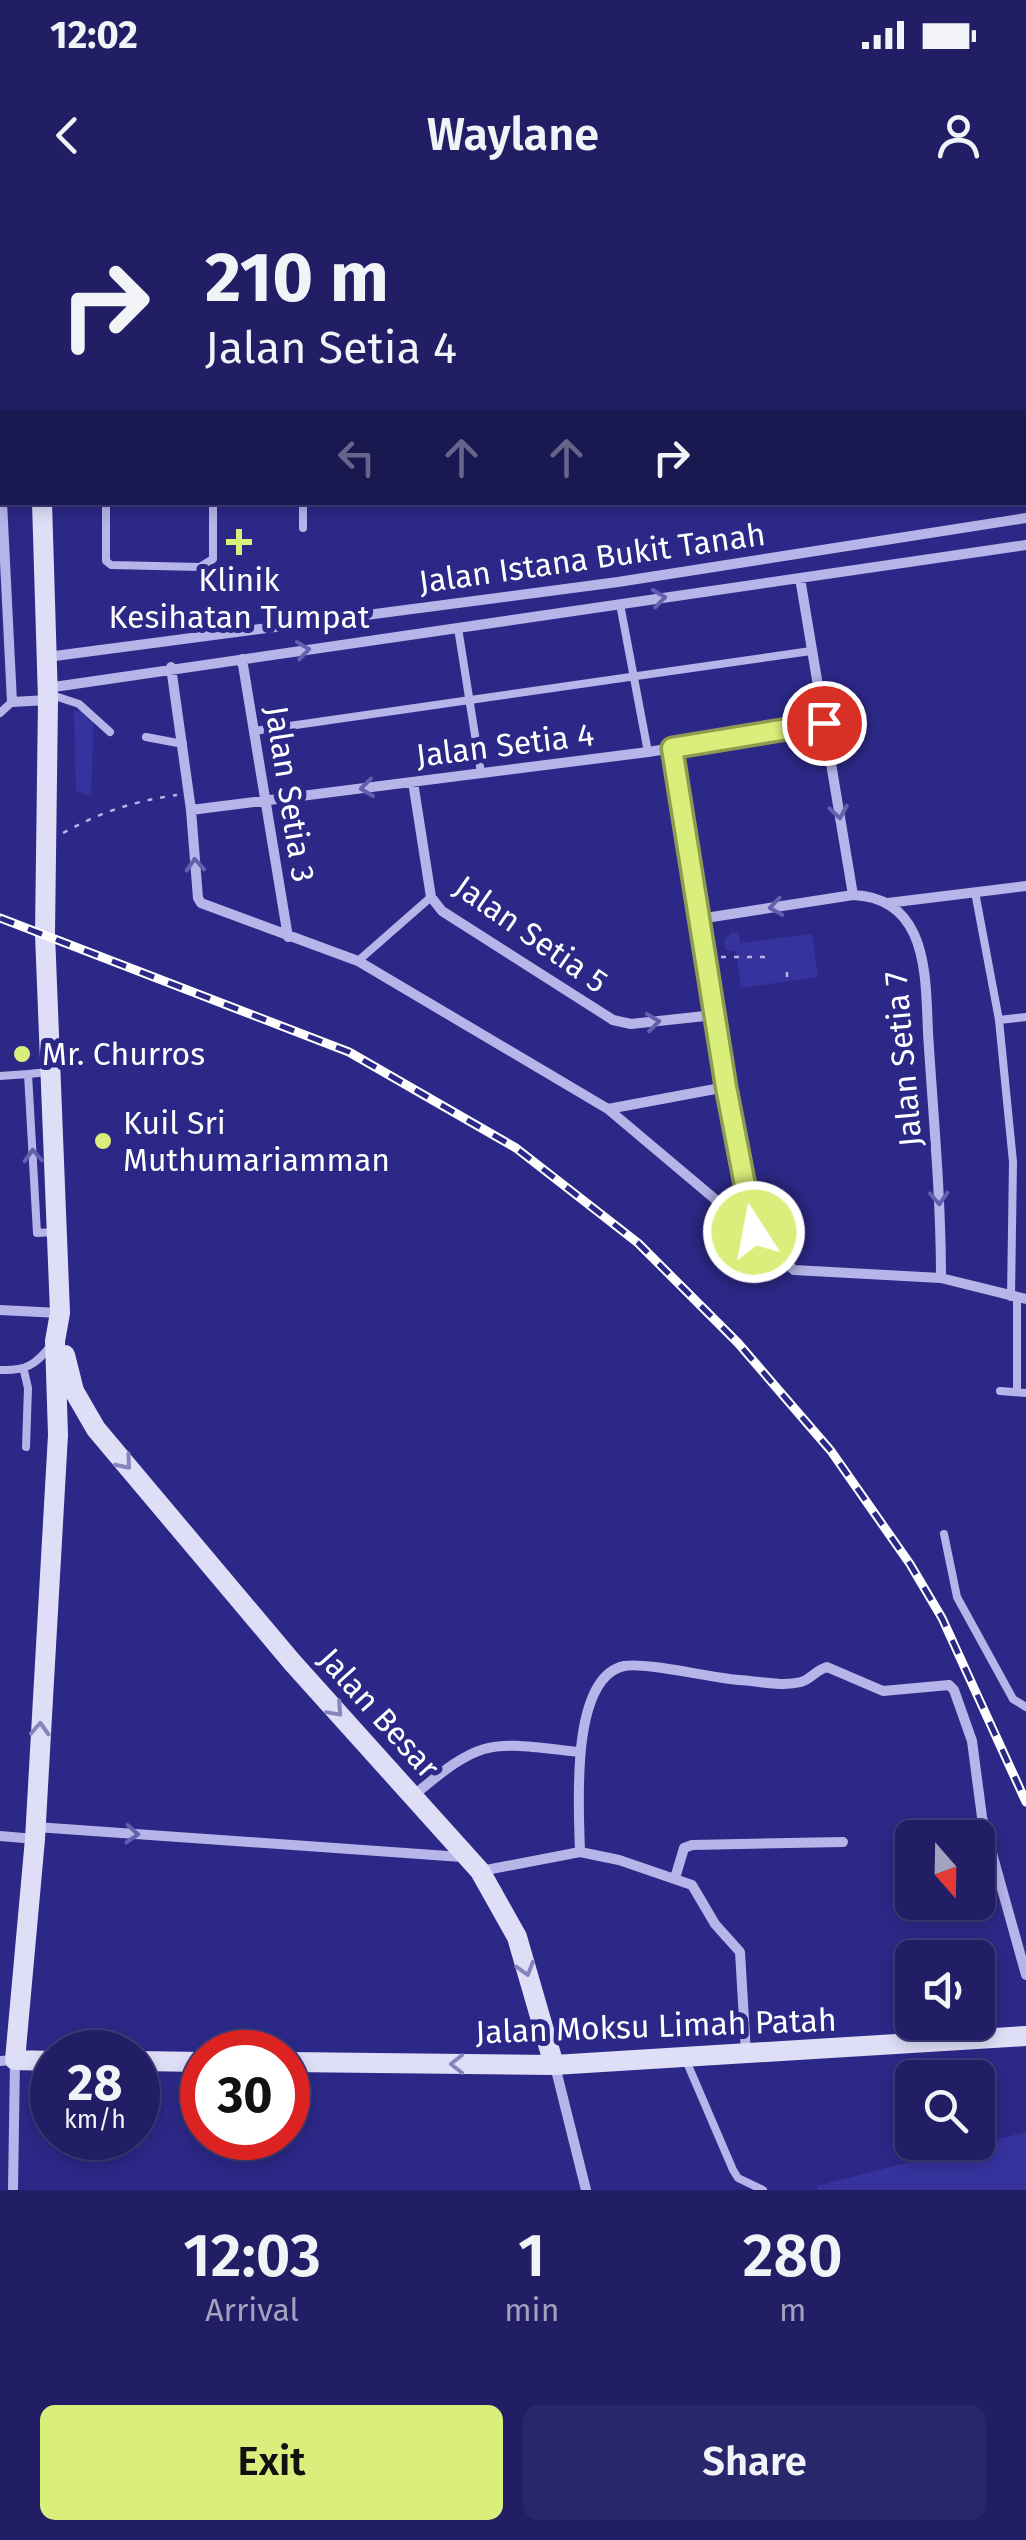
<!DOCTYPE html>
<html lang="en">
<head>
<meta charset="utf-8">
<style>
	:root { --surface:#211e65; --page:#29276b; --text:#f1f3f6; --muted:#a2a2bf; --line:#3e3c79; --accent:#daef7b }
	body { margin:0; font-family:"Fira Sans",sans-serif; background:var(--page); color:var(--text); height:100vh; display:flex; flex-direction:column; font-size:38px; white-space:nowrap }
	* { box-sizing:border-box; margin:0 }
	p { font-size:32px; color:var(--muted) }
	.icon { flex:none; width:55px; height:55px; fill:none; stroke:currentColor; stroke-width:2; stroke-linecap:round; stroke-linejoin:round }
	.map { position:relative; height:1990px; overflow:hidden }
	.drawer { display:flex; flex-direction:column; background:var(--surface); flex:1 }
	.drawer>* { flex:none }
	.top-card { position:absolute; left:0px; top:0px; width:1028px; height:305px; box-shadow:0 5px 15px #0003,0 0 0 2px var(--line); background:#211e65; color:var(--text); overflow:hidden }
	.needle { width:65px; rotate:160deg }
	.fabs { position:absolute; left:895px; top:1620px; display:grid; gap:20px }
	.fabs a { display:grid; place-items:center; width:100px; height:100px; border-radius:15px; background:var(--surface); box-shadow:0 5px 15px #0003,0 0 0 2px var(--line); font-size:50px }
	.speed { position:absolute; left:30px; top:1830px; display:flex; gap:20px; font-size:50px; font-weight:700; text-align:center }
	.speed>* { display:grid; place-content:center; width:130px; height:130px; border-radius:50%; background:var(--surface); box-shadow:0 5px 15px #0003,0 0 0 2px var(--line); line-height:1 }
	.speed small { font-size:25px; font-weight:400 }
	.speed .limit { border:15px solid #d22; background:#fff; color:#111 }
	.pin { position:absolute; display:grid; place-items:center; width:85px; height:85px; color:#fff; margin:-42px; border:5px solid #fff; border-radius:50%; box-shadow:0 2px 10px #0007 }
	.me { position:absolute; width:110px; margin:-55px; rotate:349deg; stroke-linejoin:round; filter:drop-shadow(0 0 8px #0008) }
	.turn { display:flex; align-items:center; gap:35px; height:210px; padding:0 40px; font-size:45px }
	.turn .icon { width:130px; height:130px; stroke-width:2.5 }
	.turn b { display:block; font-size:70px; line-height:85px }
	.lanes { display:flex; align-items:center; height:95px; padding:0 40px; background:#0003; justify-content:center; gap:50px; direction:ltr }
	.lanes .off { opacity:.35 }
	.eta { display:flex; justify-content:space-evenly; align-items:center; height:170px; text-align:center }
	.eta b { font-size:60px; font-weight:600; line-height:70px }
	.button { display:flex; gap:20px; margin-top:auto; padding:20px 40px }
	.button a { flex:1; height:115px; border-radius:15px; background:var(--accent); color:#111; font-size:40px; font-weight:600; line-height:115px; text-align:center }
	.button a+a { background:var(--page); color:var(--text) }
	.status { display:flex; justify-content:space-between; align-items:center; height:70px; padding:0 50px; background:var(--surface); direction:ltr }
	.status svg { height:28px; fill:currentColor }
	header { display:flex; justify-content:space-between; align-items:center; height:130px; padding:0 40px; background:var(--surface); font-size:45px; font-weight:600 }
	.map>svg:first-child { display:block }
	.green { fill:#36339e }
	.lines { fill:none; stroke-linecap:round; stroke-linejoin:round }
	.path { stroke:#b6b4e8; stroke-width:2.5; stroke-dasharray:5 8; stroke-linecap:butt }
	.lane { stroke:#b6b4e8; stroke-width:8 }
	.street { stroke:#b6b4e8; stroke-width:10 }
	.secondary { stroke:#dfdef7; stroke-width:20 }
	.rail-casing { stroke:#fff; stroke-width:9 }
	.rail { stroke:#2c2887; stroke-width:5; stroke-dasharray:15; stroke-linecap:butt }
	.oneway { stroke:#6360ae }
	.oneway2 { stroke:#8683bf }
	.route-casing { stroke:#8e9b50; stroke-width:25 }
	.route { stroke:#daef7b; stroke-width:18 }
	.poi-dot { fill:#daef7b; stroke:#2c2887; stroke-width:4 }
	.labels { text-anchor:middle; stroke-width:10; stroke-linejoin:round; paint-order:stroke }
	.street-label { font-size:32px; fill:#fff; stroke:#2c2887 }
	.poi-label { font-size:32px; fill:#fff; stroke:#2c2887; text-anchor:start }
</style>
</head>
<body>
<div class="status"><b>12:02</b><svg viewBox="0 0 49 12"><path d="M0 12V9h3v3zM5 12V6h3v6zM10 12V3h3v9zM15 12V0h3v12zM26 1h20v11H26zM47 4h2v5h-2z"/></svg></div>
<header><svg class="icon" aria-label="back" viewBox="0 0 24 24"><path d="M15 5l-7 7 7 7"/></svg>Waylane<svg class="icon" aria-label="person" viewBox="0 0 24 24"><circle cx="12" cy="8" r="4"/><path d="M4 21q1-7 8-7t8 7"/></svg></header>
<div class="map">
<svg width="1026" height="1990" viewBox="0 0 1026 1990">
	<rect width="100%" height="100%" fill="#2c2887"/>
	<!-- green -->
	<path class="green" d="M74 511 94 512 91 596 76 591Z
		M732 732 739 733 740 743 812 734 818 777 741 788 736 751 725 750 724 740Z
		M1026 1932V1990H818L817 1986Z"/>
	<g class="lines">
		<!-- path -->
		<path class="path" d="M63 633C100 612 135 601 177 595
			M721 757H765
			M787 772V783"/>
		<!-- lane -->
		<path class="lane" d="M106 302V361L111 365 200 367 213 359V302
			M303 302V328
			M620 404 648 552
			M458 428 481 573
			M52 495 79 504 110 532
			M0 513 12 502
			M254 531 811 451
			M146 537 183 544
			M975 692 999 820 1013 962 1011 1097
			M358 761 431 697
			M999 820 1026 817
			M48 872 28 874 37 1033 54 1032
			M0 876 28 874
			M0 1170C26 1171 36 1165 52 1144
			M24 1171 28 1188 26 1247
			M1000 1191 1026 1193
			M1017 1192V1098
			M944 1334 957 1397 1013 1499 1026 1507
			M685 1858 733 1970 738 1978 763 1990"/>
		<!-- street -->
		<path class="street" d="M0 233H2
			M0 262 12 502 48 500
			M800 378 853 695
			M47 457 618 382 1026 318
			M242 459 288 737
			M171 467 191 610 198 698 201 703 358 761 608 909 754 1032 794 1070 941 1078C941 1001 934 924 929 848 926 812 929 767 914 734 902 708 880 696 853 695L699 719
			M47 488 1026 345
			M672 548 726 887 754 1031
			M413 582 431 697 442 711 613 820 631 824 714 815
			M191 610 648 552 824 523
			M888 703 1026 686
			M608 909 726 887
			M941 1078 1026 1099
			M0 1110 59 1113
			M413 1596C484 1536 489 1542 579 1552
			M36 1627 462 1657
			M0 1636 35 1639
			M580 1652C579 1611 569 1478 624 1466 647 1462 711 1478 739 1480 758 1481 782 1487 801 1482 811 1479 816 1470 827 1467L883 1491 949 1485 954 1490 972 1541 982 1617 1026 1775
			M481 1671 580 1652 619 1660 692 1685 715 1724 740 1752 746 1853
			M675 1678 684 1648 692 1645 843 1642
			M0 1861 15 1860 13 1990
			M555 1866 586 1990"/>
		<!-- secondary -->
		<path class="secondary" d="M30 2V0
			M42 302 48 500 45 734 60 1113 55 1141 58 1235 35 1639 15 1860 52 1861
			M65 1155 74 1191 96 1229 292 1462 480 1671 517 1737 554 1865
			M138 1861 202 1862
			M288 1862 554 1865 1026 1836"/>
		<!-- rail casing -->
		<g class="rail-casing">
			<path id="rail" d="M0 718 349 852 516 948 638 1043 738 1143 831 1251 910 1364 942 1418 1026 1602"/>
		</g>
		<!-- rail -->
		<use href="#rail" class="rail"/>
	</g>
	<!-- one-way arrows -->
	<defs><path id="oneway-chevron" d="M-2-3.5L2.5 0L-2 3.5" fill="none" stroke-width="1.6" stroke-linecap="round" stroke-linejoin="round" transform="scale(2.5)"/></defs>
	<g class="oneway">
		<use href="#oneway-chevron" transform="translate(659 398) rotate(-8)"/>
		<use href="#oneway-chevron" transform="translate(303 450) rotate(-8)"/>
		<use href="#oneway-chevron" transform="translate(367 588) rotate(173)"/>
		<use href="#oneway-chevron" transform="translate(839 612) rotate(81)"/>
		<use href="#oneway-chevron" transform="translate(195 665) rotate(-94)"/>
		<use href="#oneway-chevron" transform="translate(776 707) rotate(171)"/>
		<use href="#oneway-chevron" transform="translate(653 822) rotate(-7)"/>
		<use href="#oneway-chevron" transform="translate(33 956) rotate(-93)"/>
		<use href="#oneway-chevron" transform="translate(939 998) rotate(87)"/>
		<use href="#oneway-chevron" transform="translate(132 1634) rotate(4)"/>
	</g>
	<g class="oneway2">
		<use href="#oneway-chevron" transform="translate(125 1263) rotate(50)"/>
		<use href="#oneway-chevron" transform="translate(336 1510) rotate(48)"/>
		<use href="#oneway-chevron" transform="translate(40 1529) rotate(-87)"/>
		<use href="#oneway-chevron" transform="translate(526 1769) rotate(74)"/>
		<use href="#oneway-chevron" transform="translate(457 1864) rotate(-180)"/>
	</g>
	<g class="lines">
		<!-- route casing -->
		<g class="route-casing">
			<path id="route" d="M754 1032 726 887 672 548 824 523"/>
		</g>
		<!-- route -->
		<use href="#route" class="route"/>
	</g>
	<!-- markers -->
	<g class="poi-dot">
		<path d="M234 327h10v10h10v10h-10v10h-10v-10h-10v-10h10z"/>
		<circle cx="22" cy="854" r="10"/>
		<circle cx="103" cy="941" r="10"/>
	</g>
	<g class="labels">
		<!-- street labels -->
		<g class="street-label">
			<text transform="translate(592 358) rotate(-8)" y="11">Jalan Istana Bukit Tanah</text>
			<text transform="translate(505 545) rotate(-7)" y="11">Jalan Setia 4</text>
			<text transform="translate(290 594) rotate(81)" y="11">Jalan Setia 3</text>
			<text transform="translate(531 734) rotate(35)" y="11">Jalan Setia 5</text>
			<text transform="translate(903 859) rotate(-95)" y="11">Jalan Setia 7</text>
			<text transform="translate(379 1513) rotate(48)" y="11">Jalan Besar</text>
			<text transform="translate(656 1826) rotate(-2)" y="11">Jalan Moksu Limah Patah</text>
		</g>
		<!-- poi labels -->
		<g class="poi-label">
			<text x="239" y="391" text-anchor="middle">Klinik<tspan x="239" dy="37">Kesihatan Tumpat</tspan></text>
			<text x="42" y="865">Mr. Churros</text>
			<text x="123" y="934">Kuil Sri<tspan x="123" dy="37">Muthumariamman</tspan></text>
		</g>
	</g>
</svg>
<div class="fabs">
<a><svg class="needle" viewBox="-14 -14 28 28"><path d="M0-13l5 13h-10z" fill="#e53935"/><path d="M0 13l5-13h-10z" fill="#a2a2bf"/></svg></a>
<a><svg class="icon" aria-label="sound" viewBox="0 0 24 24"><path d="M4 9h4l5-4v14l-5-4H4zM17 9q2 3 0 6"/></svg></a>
<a><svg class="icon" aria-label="search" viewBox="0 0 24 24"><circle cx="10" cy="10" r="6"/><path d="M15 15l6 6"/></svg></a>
</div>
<div class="speed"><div>28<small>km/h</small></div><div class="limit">30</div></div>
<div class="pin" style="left:824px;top:523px;background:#d93025"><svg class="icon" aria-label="arrive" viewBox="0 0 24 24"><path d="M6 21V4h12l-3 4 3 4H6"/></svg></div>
<svg class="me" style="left:754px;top:1032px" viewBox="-20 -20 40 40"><circle r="17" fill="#daef7b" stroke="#fff" stroke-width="3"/><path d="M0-11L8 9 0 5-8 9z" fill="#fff"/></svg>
<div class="top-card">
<div class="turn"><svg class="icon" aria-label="right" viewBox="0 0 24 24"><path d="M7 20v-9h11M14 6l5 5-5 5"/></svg><div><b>210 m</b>Jalan Setia 4</div></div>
<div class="lanes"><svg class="icon off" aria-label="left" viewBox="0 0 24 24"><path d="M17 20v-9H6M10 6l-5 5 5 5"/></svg><svg class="icon off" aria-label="ahead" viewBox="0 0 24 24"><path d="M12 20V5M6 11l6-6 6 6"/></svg><svg class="icon off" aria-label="ahead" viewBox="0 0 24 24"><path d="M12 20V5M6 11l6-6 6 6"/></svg><svg class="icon" aria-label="right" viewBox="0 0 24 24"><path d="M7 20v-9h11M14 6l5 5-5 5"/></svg></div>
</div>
</div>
<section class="drawer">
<div class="eta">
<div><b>12:03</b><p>Arrival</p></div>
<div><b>1</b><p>min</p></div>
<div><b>280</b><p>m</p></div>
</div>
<div class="button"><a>Exit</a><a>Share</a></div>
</section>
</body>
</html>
